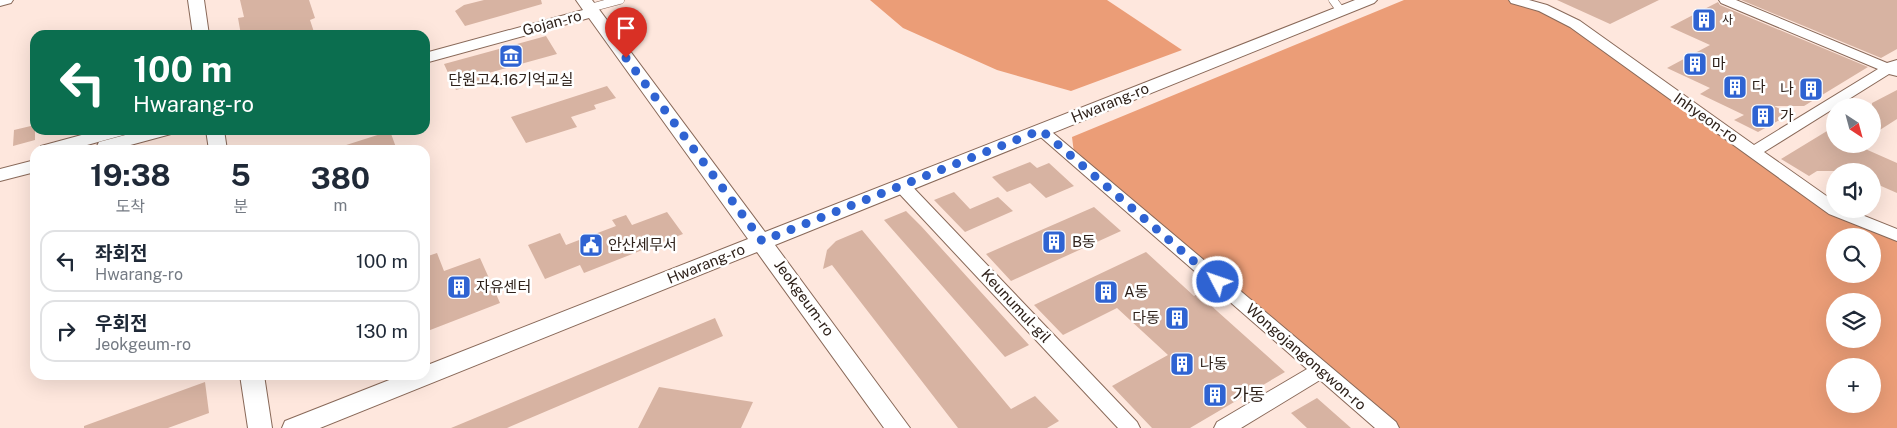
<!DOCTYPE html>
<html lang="ko">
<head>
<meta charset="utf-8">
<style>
	:root { --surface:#fff; --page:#f6f6f7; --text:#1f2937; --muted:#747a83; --line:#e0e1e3 }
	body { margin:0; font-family:"Public Sans","Noto Sans KR",sans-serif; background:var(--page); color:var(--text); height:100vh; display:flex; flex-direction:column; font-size:19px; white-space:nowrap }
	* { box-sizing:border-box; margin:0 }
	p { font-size:16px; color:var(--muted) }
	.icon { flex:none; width:28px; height:28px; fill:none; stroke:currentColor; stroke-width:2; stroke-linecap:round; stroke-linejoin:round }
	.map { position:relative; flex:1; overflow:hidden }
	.panel { position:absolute; left:30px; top:145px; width:400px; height:235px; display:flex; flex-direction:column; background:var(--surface); border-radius:15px; box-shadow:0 5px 20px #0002 }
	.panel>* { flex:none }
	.guide { position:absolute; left:30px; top:30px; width:400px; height:105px; border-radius:15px; box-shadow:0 5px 20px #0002; background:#0b6e4f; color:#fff; overflow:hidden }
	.needle { width:32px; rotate:144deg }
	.fabs { position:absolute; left:1826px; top:98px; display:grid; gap:10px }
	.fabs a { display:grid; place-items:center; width:55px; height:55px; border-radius:50%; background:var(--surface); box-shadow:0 5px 20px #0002; font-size:25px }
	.pin { position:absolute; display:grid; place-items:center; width:42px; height:42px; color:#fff; margin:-51px -21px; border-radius:50% 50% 50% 0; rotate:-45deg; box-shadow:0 0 5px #0007 }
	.pin .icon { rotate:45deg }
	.me { position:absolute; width:55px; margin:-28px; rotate:311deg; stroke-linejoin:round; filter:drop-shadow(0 0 4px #0008) }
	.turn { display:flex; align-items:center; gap:18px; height:105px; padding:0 20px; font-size:22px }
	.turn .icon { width:65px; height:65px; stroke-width:2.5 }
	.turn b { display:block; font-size:35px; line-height:42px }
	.eta { display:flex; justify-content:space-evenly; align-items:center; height:85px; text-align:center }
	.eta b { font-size:30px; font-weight:700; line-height:35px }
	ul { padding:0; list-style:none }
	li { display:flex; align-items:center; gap:15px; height:62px; margin:0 10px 8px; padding:0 10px; border:2px solid var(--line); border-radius:15px }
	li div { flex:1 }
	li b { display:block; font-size:19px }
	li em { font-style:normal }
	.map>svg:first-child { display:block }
	.forest { fill:#eb9d77; fill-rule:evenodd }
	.building { fill:#d7b3a2 }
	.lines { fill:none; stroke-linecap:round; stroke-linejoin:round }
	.service-casing { stroke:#896959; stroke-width:9 }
	.minor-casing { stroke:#896959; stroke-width:2 }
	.tertiary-casing { stroke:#896959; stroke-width:2 }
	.service { stroke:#fff; stroke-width:8 }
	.minor { fill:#fff; fill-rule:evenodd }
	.tertiary { fill:#fff; fill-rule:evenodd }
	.route { stroke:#2f63d2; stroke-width:9; stroke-dasharray:0 16.2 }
	.labels { text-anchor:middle; stroke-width:5; stroke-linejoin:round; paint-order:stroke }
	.far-poi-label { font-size:12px; fill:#2f221b; stroke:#fff; text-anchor:start }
	.street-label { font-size:15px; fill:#2f221b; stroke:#fff }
	.poi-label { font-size:15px; fill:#2f221b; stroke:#fff; text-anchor:start }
	.near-poi-label { font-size:18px; fill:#2f221b; stroke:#fff; text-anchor:start }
</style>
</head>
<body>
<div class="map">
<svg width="1897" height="428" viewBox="0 0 1897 428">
	<rect width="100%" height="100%" fill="#fee7dd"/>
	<!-- forest -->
	<path class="forest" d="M870 0H1107L1182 50 1071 91 997 70 903 28Z
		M1404 0H1510L1570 17 1835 209H1844L1897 230V428H1397L1074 153 1072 137ZM1835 236H1872V274H1835ZM1835 301H1872V339H1835ZM1835 366H1872V404H1835Z"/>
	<!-- building -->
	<path class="building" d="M240 0H309L315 18 310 20 315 35H241L238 18 244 17Z
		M484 0H541L542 4 465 26 455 11 464 5Z
		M1557 0H1659L1610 24Z
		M1741 0H1897V49L1881 58Z
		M1718 2 1720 5 1868 67 1804 106H1774L1790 114 1758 132 1734 120 1744 115 1700 94 1710 88 1667 68 1710 45 1670 27Z
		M546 36 557 54 485 74 489 81 456 90 444 64Z
		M607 86 616 98 594 105 596 109 571 117 577 127 526 143 511 117Z
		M1897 90V119L1872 135V103Z
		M35 125V140L13 146 14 130Z
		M390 131 397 150H341L340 147Z
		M1827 131 1835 134V144H1854L1897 163V193L1872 182V171H1817L1809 176 1781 159Z
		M1030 162 1037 168 1049 163 1074 186 1046 198 1030 183 1007 192 992 177Z
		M954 192 970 209 998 197 1013 211 965 232 934 200Z
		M1094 207 1121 231 1011 281 986 254Z
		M906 211 921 226 1029 345 1005 357 884 220Z
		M667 212 683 234 584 273 580 265 545 279 528 245 560 233 566 245 616 226 612 220 626 215 632 225Z
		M862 230 1011 409 1035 396 1059 421 1047 428H958L832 265 823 269 827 250 836 241Z
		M1146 252 1194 296 1198 294 1285 372 1190 428H1152L1112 386 1168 355 1117 308 1063 335 1034 305Z
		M437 253 444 271 480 258 500 303 425 332V257Z
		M715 318 723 336 507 428H451Z
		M205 382 209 413 168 428H84V426Z
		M659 387 753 402 741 428H638Z
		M1317 398 1351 428H1307L1291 413Z"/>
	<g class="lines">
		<!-- service casing -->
		<g class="service-casing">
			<path id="service" d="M1333 0 1341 11
				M590 8 620 0"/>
		</g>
		<!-- minor casing -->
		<g class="minor-casing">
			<path id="minor" d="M0 0H13L11 3 0 6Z
				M1509 0H1529L1547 5 1580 21 1754 145 1878 69 1721 3 1719 0H1736L1887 63 1897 60V76L1889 74 1764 152 1835 202V209H1847L1897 229V241L1829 214 1570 27 1539 11 1511 3Z
				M1041 126 1046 127 1396 422 1399 428H1375L1320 380 1241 428H1214L1217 422 1307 369 1036 133 1034 130 1036 127Z
				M901 180 907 181 1137 422 1140 428H1118L895 189 893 185 895 181Z"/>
		</g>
		<!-- tertiary casing -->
		<g class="tertiary-casing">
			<path id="tertiary" d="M188 0H204L209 35H193Z
				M576 0H592L765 232 1355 0H1377L1374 3 775 245 910 428H884L757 252 320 428H282L285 421 402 375H425V366L748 239 589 18 425 63V53L583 10Z
				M100 130H130L127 134 69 150H39L41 146Z
				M144 130H174L171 134 112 150H99L97 146 99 142Z
				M206 130H224L227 150H209Z
				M35 160V172L0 181V169Z
				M240 375H264L272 428H248Z"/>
		</g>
		<!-- service -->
		<use href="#service" class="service"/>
		<!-- minor -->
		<use href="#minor" class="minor"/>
		<!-- tertiary -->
		<use href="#tertiary" class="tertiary"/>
	</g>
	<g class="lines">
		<!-- route -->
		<path class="route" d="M626 58 762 241 1041 130 1218 282"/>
	</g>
	<!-- icons -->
	<defs>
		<g id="building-square" transform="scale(1.25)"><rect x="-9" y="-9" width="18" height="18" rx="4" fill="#2f63d2" stroke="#fff"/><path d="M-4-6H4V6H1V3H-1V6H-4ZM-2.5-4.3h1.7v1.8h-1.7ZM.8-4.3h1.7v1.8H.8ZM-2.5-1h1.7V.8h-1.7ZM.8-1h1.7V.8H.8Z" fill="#fff"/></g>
		<g id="museum-square" transform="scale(1.25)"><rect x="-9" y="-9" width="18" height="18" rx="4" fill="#2f63d2" stroke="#fff"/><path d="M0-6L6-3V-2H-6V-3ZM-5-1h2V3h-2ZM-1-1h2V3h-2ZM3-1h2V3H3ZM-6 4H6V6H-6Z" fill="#fff"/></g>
		<g id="civic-square" transform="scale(1.25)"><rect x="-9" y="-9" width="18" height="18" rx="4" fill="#2f63d2" stroke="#fff"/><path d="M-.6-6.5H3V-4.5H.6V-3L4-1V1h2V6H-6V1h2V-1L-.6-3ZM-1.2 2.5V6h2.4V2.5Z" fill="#fff"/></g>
	</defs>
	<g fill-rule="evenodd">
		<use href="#building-square" x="1704" y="20"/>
		<use href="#museum-square" x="511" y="56"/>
		<use href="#building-square" x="1695" y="64"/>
		<use href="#building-square" x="1735" y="87"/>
		<use href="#building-square" x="1811" y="89"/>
		<use href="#building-square" x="1763" y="116"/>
		<use href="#building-square" x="1054" y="242"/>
		<use href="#civic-square" x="591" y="245"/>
		<use href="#building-square" x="459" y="287"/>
		<use href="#building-square" x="1106" y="292"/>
		<use href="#building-square" x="1177" y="318"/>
		<use href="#building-square" x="1182" y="364"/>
		<use href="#building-square" x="1215" y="395"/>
	</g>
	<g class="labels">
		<!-- far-poi labels -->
		<g class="far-poi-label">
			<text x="1722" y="24">사</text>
		</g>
		<!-- street labels -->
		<g class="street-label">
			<text transform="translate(552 23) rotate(-15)" y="5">Gojan-ro</text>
			<text transform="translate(1110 103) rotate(-22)" y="5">Hwarang-ro</text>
			<text transform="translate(1706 118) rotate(35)" y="5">Inhyeon-ro</text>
			<text transform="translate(706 264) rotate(-22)" y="5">Hwarang-ro</text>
			<text transform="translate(804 298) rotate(54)" y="5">Jeokgeum-ro</text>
			<text transform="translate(1016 306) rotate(47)" y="5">Keunumul-gil</text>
			<text transform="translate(1306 357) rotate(41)" y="5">Wongojangongwon-ro</text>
		</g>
		<!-- poi labels -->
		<g class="poi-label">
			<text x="1712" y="69">마</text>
			<text x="511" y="85" text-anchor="middle">단원고4.16기억교실</text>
			<text x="1752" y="92">다</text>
			<text x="1794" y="94" text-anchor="end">나</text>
			<text x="1780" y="121">가</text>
			<text x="1072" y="247">B동</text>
			<text x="608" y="250">안산세무서</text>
			<text x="476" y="292">자유센터</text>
			<text x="1124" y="297">A동</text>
			<text x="1160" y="323" text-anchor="end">다동</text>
			<text x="1200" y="369">나동</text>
		</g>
		<!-- near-poi labels -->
		<g class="near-poi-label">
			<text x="1232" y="401">가동</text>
		</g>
	</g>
</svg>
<div class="fabs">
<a><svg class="needle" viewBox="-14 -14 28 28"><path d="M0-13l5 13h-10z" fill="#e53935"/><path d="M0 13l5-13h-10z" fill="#747a83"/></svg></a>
<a><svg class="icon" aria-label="sound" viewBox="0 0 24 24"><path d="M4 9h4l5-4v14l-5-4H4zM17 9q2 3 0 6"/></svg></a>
<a><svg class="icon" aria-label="search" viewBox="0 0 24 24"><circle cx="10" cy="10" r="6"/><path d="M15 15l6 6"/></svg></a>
<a><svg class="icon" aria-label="layers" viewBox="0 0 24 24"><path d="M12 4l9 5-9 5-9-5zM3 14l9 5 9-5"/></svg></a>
<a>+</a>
</div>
<div class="pin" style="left:626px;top:58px;background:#d93025"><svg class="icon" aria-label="arrive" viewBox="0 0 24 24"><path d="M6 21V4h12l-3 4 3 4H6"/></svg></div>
<svg class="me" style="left:1218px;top:282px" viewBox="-20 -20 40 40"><circle r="17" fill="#2f63d2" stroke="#fff" stroke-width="3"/><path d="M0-11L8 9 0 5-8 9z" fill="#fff"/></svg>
<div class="guide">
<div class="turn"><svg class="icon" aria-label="left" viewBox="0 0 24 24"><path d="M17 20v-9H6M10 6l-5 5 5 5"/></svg><div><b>100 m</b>Hwarang-ro</div></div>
</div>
<section class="panel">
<div class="eta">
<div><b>19:38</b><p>도착</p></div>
<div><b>5</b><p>분</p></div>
<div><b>380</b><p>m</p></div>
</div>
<ul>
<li><svg class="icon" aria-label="left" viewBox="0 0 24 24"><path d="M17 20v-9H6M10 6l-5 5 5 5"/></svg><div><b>좌회전</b><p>Hwarang-ro</p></div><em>100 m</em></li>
<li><svg class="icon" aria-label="right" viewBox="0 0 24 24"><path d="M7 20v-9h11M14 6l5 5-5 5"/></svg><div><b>우회전</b><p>Jeokgeum-ro</p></div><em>130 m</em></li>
</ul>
</section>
</div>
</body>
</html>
